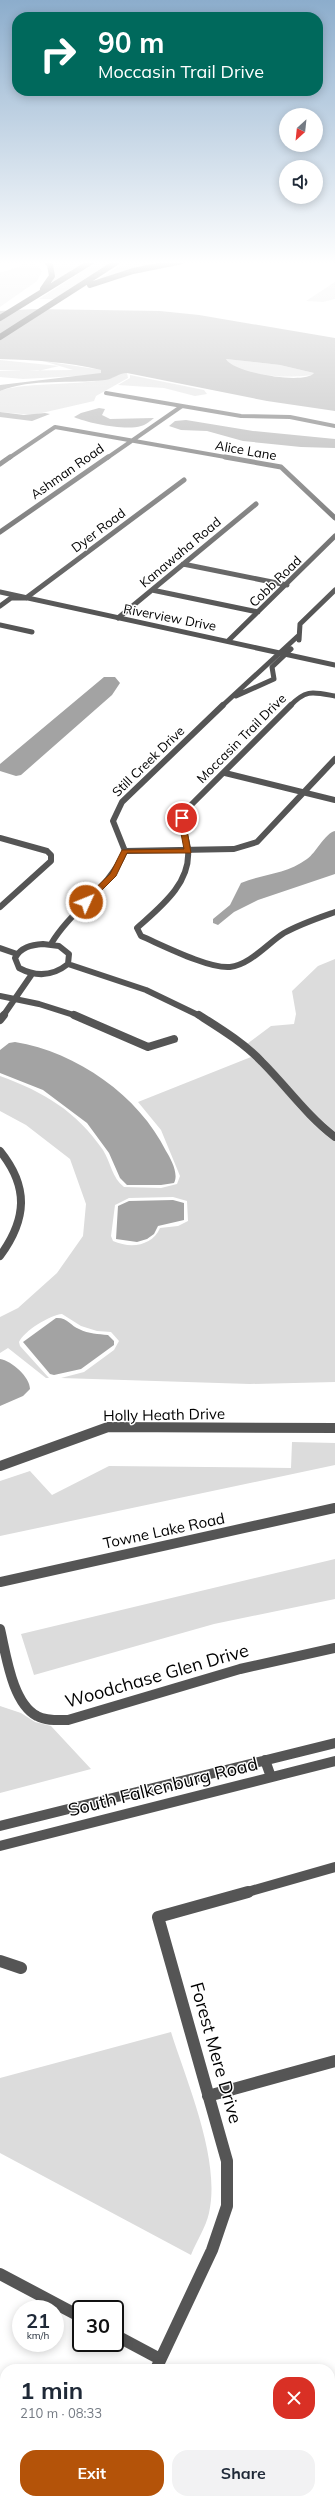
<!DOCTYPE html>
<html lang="en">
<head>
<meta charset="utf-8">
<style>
	:root { --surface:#fff; --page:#f2f2f3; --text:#1f2937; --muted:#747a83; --accent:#b45309 }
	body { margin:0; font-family:Mulish,sans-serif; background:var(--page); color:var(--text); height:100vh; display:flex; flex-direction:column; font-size:15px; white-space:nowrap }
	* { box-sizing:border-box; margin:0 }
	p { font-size:13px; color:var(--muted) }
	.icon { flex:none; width:22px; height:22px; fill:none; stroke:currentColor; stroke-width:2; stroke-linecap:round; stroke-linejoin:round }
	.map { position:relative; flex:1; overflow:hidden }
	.details { position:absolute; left:0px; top:2364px; width:335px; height:140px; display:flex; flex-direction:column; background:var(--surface); border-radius:16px 16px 0 0; box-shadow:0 2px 10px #0003 }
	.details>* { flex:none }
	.banner { position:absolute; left:12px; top:12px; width:311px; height:84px; border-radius:16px; box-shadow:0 2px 10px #0003; background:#00695c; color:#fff; overflow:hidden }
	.needle { width:26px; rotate:207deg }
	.buttons { position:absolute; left:279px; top:108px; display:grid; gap:8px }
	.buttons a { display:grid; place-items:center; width:44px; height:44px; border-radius:50%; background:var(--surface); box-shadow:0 2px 10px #0003; font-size:20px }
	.speed { position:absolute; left:12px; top:2300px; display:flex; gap:8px; font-size:20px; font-weight:700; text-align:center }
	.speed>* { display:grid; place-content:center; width:52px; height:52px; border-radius:50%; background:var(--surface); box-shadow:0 2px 10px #0003; line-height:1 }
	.speed small { font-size:10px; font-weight:400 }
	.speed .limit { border:2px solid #111; border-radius:6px; background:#fff; color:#111 }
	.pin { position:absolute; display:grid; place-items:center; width:34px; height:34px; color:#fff; margin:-17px; border:2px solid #fff; border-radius:50%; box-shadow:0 1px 4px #0007 }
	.me { position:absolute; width:44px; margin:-22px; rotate:46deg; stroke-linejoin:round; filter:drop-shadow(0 0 3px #0008) }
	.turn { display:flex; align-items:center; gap:14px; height:84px; padding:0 20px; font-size:18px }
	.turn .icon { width:52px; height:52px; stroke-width:2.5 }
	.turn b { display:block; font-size:28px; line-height:34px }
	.round { display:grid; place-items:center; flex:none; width:42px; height:42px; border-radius:16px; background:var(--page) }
	.headline { display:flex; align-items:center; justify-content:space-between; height:68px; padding:0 20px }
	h1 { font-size:24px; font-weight:700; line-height:30px }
	.action { display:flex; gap:8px; margin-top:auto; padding:8px 20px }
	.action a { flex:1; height:46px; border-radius:16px; background:var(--accent); color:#fff; font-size:16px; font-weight:700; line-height:46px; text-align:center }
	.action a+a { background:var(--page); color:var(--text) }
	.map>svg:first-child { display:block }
	.green { fill:#dcdcdc; fill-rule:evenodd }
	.water { fill:#a3a3a3; fill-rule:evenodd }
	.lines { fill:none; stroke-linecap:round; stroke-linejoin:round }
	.minor-far5 { stroke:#555; stroke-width:4 }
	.minor-far4 { stroke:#555; stroke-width:5 }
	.minor-far3 { stroke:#555; stroke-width:6 }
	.minor-far2 { stroke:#555; stroke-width:8 }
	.minor-far1 { stroke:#555; stroke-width:10 }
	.minor { stroke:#555; stroke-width:12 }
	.tertiary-far1 { stroke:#555; stroke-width:5 }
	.tertiary { stroke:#555; stroke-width:10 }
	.motorway { stroke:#000; stroke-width:6 }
	.route { fill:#b45309; stroke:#753606 }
	.labels { text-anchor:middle; stroke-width:3; stroke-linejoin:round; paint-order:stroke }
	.far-street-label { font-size:13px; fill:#000; stroke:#fff }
	.street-label { font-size:15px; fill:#000; stroke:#fff }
	.near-street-label { font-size:18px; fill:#000; stroke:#fff }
</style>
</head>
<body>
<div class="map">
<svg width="335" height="2504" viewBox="0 0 335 2504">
	<rect width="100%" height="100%" fill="#fff"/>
	<!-- green -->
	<path class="green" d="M12 260H34L42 271 37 281 0 307V273L20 266 17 261Z
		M46 260H87L54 282H51Z
		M100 260H115L54 299H39Z
		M129 260H186L96 281Z
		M335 282V299L323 302 306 301Z
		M226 359 280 365 314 373 313 375C294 378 236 378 226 359Z
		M0 360 59 366 38 371 0 370Z
		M43 361 102 370 101 373 95 375 23 379 0 377V371L73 370Z
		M120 373H127L128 378 96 396 94 401 33 415 0 412V391C29 380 104 388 120 373Z
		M130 375 204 390 207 394 195 396 164 388 118 385 130 378Z
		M335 959V1132L309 1109 264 1058 247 1044 271 1026 294 1024 296 1014 292 991 318 966Z
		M251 1057C281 1083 302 1119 335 1142V1382L250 1384 61 1378 84 1372 114 1350 119 1341 111 1332 97 1331 81 1326 62 1314C50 1315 24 1331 19 1342L20 1346 49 1378H46L8 1348 0 1353V1317L18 1308 57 1273 83 1236 86 1204 70 1159 26 1125 0 1111V1076C44 1092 76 1111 103 1150 111 1163 112 1178 124 1187L161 1188 177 1184 180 1176 161 1130 138 1102ZM173 1197 187 1201 188 1221 178 1226 160 1228C152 1246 131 1249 113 1241L111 1236 115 1205 129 1198Z
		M292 1442 335 1443V1465L0 1536V1481L30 1471 52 1495 109 1466 291 1468Z
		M335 1559V1599L214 1624 34 1675 21 1634Z
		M0 1706 21 1713 35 1722 51 1726 91 1769 0 1793Z
		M171 2032C187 2083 221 2160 209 2213 206 2227 196 2242 191 2255L0 2153V2078Z"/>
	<!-- water -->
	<path class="water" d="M34 309 160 311 199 315 335 338V411L267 401 127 373C118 373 114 379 105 380 70 384 33 378 0 391V385L101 373V370C68 362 35 360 0 359V311ZM226 359 280 365 314 373C305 385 233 373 226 359Z
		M99 408 105 409 102 415 110 419 154 418C150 421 146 425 141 426 126 431 87 423 74 417L81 413Z
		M0 412 24 415 45 413 50 414 32 421 0 417Z
		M186 420 253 431 335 439V448L301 447 243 441 207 431 181 430 169 426 175 421Z
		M104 677H115L120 683 112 695 21 775 16 776 0 771V764Z
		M335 831V874L258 900 234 912 218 925 213 923V919L230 905 241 883C263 874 287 874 307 859 316 853 325 833 335 831Z
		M15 1042C77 1052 139 1096 166 1151 171 1159 179 1174 174 1183L161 1185H127L120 1178 109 1153 87 1123 43 1090 0 1073V1050L9 1043Z
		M173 1200 184 1203V1220L158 1226 154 1234 147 1239 137 1242 116 1239 118 1206 129 1201Z
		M56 1318C67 1317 71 1326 79 1329 89 1334 98 1334 108 1335L114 1341V1345L81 1369 54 1375 50 1374 23 1342Z
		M0 1359C12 1361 30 1377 30 1389L23 1396 0 1406Z"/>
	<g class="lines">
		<!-- minor-far5 -->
		<path class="minor-far5" d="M106 393 241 416 290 417 335 426
			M9 458 55 427 231 458
			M107 458 182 406"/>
		<!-- minor-far4 -->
		<path class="minor-far4" d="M225 457 281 467 335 518
			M0 464 10 457
			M0 532 108 457
			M183 564 287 585
			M152 590 258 612
			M0 606 11 598H26L184 480
			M118 618 256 504
			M0 625 32 632
			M229 640 335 536
			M299 640 300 624 335 590
			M236 696 274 679 272 667 291 649
			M222 706 298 636
			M290 706C306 689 313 692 335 696"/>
		<!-- minor-far3 -->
		<path class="minor-far3" d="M291 705 185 811C179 826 187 836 188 850 191 884 159 908 137 928L141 936C162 945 209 969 230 967 250 965 268 943 284 933 300 924 318 918 335 912
			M225 773 335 800
			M0 838 47 851 51 855V861L0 907
			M125 851 234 849 257 842 335 759
			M43 944 59 946 69 954 68 964C53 976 36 977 19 968L15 958C21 947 31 945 43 944Z
			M51 944C72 909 109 889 125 851L113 821 122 802 223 705
			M0 948 17 954
			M68 964 146 990 200 1016
			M0 996 39 1004 77 1016
			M3 1016 32 974"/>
		<!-- minor-far2 -->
		<path class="minor-far2" d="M74 1015 148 1047 174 1039
			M199 1015C221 1029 244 1043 262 1062 287 1087 307 1116 335 1137
			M0 1020 4 1015
			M0 1151C29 1187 27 1219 0 1256"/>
		<!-- minor-far1 -->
		<path class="minor-far1" d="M0 1466 108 1427 335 1428
			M0 1582 335 1508
			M0 1629C6 1654 12 1703 37 1716 46 1721 58 1720 68 1720L240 1669 335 1648
			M244 1893 335 1867"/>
		<!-- minor -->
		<path class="minor" d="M0 1961 21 1968
			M208 2096 335 2061
			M0 2274 81 2317
			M115 2335 160 2359
			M156 2369 212 2250 227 2206V2161L158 1917 248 1892
			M330 2492 335 2479
			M92 2504 94 2499
			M325 2504 327 2499"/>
		<!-- tertiary-far1 -->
		<path class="tertiary-far1" d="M0 592 335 665"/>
		<!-- tertiary -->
		<path class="tertiary" d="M265 1760 271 1777
			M0 1826 335 1743
			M0 1846 335 1761"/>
		<!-- motorway -->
		<path class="motorway" d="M90 285 133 271 187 260
			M43 289 52 276 50 265 45 260
			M0 318 94 260
			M0 337 120 260"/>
	</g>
	<!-- sky -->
	<linearGradient id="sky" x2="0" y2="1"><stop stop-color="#8cadcc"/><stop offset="0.43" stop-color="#fff"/><stop offset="1" stop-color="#fff" stop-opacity="0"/></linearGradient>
	<rect width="335" height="611" fill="url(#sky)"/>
	<!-- route -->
	<path class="route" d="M182 816 185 818 191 853H127L116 876 89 903H83V900L110 874 122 850 184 849 178 818Z"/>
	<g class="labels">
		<!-- far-street labels -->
		<g class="far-street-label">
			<text transform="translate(246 450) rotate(10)" y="5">Alice Lane</text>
			<text transform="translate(67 471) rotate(-35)" y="5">Ashman Road</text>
			<text transform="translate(98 530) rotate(-37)" y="5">Dyer Road</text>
			<text transform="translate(180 552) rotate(-40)" y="5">Kanawaha Road</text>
			<text transform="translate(275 581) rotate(-44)" y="5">Cobb Road</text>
			<text transform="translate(170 617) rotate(11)" y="5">Riverview Drive</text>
			<text transform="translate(241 738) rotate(-45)" y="5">Moccasin Trail Drive</text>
			<text transform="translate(148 761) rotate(-44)" y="5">Still Creek Drive</text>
		</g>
		<!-- street labels -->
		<g class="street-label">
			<text transform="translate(164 1415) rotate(-1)" y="5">Holly Heath Drive</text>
			<text transform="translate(164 1531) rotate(-12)" y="5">Towne Lake Road</text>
		</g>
		<!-- near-street labels -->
		<g class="near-street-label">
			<text transform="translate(157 1676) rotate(-16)" y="6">Woodchase Glen Drive</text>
			<text transform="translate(163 1787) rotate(-14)" y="6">South Falkenburg Road</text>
			<text transform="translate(216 2053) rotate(74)" y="6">Forest Mere Drive</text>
		</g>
	</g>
</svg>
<div class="buttons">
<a><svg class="needle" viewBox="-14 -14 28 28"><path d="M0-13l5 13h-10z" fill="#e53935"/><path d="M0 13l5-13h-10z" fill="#747a83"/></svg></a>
<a><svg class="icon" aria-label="sound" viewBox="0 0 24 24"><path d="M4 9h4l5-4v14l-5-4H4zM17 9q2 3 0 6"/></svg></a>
</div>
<div class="speed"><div>21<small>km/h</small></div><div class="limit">30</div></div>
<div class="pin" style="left:182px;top:818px;background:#d93025"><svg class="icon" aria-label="arrive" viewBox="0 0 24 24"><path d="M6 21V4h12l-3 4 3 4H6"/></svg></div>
<svg class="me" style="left:86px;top:902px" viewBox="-20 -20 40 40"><circle r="17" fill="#b45309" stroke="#fff" stroke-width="3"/><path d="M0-11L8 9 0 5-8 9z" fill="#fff"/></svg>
<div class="banner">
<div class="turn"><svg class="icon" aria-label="right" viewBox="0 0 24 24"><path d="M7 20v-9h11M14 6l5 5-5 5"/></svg><div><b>90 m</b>Moccasin Trail Drive</div></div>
</div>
<section class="details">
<div class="headline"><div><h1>1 min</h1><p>210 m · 08:33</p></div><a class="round" style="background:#d93025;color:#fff"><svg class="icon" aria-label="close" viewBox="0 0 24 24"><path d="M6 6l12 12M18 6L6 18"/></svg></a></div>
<div class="action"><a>Exit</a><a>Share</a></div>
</section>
</div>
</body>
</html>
